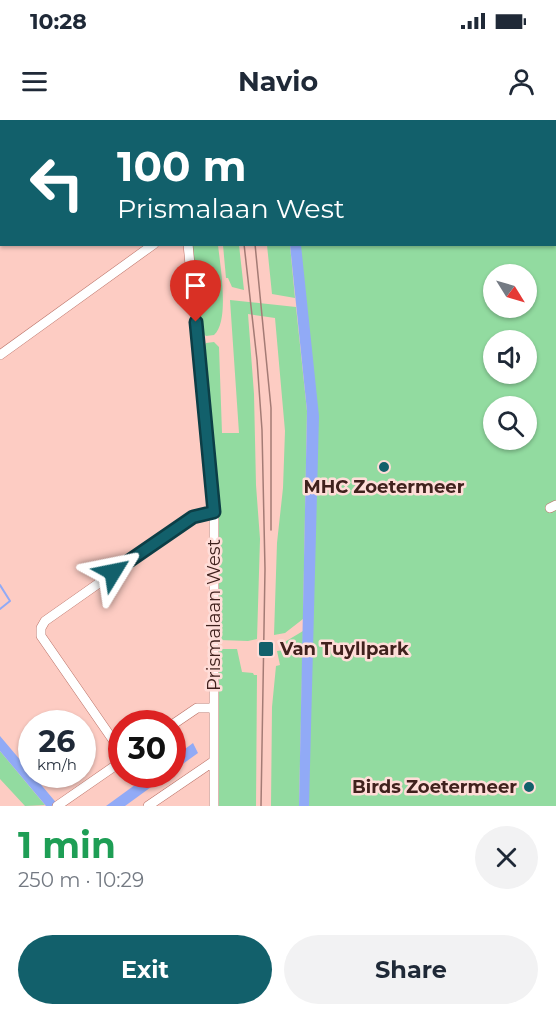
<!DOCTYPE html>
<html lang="en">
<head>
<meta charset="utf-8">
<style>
	:root { --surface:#fff; --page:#f2f2f3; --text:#1f2937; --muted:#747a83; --accent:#12606b }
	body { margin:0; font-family:Montserrat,sans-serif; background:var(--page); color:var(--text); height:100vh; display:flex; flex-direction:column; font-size:22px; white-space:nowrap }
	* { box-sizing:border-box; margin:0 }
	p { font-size:20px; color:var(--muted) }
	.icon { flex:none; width:33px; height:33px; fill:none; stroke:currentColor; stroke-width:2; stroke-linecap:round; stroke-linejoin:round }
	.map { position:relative; height:686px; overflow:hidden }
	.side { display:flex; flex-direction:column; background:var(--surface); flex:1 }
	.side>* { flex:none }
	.top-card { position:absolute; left:0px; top:0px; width:556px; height:126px; box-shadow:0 2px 4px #0004; background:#12606b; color:#fff; overflow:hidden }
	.needle { width:39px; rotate:127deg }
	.buttons { position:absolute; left:483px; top:144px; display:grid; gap:12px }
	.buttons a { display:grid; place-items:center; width:54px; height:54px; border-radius:50%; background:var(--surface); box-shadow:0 2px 4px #0004; font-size:30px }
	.speed { position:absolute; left:18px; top:590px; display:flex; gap:12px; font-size:30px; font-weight:700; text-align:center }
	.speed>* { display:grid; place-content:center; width:78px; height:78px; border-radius:50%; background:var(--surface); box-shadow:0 2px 4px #0004; line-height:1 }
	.speed small { font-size:15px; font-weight:400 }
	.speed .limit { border:9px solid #d22; background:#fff; color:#111 }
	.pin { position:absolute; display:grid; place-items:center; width:51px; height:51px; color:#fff; margin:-62px -26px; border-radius:50% 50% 50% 0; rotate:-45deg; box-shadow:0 0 6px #0007 }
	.pin .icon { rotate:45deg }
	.me { position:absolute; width:66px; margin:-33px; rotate:55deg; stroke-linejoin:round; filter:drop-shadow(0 0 4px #0008) }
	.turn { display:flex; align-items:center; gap:21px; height:126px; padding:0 18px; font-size:27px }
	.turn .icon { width:78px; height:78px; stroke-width:2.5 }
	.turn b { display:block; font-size:42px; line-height:51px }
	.round { display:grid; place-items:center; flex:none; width:63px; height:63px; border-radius:32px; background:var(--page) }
	.headline { display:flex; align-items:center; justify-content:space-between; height:102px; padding:0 18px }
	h1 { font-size:36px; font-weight:700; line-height:45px; color:#1e9e55 }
	.cta { display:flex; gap:12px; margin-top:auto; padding:12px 18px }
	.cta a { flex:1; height:69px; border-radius:36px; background:var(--accent); color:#fff; font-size:24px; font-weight:700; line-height:69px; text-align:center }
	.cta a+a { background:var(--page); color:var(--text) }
	.status { display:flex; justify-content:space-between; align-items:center; height:42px; padding:0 30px; background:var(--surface); direction:ltr }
	.status svg { height:16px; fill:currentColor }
	header { display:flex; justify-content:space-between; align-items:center; height:78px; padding:0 18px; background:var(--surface); font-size:27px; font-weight:700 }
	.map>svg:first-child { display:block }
	.green { fill:#92dba0; fill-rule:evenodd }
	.water { fill:#91aaf6 }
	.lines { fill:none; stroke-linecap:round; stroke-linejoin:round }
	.stream { stroke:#91aaf6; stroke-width:2 }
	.minor-casing { stroke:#ba7065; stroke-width:10 }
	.minor { stroke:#fff; stroke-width:9 }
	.tram { stroke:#a47b75; stroke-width:1.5 }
	.route-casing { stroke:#0c3e46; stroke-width:15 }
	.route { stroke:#12606b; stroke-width:10 }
	.poi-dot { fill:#12606b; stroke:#ffddd8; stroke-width:2 }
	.labels { text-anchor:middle; stroke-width:5; stroke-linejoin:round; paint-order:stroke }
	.poi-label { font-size:18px; font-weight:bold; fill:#40211d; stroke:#ffddd8 }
	.street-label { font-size:18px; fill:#40211d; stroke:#ffddd8 }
</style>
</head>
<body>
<div class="status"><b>10:28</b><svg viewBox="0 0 49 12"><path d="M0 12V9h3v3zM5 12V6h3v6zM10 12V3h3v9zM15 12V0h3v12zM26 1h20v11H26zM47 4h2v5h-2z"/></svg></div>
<header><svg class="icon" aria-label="menu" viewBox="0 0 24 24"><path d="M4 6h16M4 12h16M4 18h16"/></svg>Navio<svg class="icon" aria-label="person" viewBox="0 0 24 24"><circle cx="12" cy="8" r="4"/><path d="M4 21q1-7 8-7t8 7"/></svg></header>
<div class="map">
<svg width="556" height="686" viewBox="0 0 556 686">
	<rect width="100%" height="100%" fill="#fdccc3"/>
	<!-- green -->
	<path class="green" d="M252 0H556V686H307L315 295 292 125 555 124V2ZM494 154H526V188H494ZM494 220H526V254H494ZM494 286H526V320H494Z
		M192 125H218C220 144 230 202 214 215L206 216 201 211Z
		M223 125H239L244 170 232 167 228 158H226Z
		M267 125H290L295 178 272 174Z
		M230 180 296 187 307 291 303 499 285 513 274 515 277 423 283 368 285 311 275 198 248 194 254 274 256 365 260 419 257 519 248 521 219 520V383L203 229 206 223 214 222 219 227 222 313H239Z
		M303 511 299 686H271L272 587 276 546 280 545 277 531 284 530 283 523Z
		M219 529H237L242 552 253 553 254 555H257L256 686H218Z
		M0 631 45 685 25 686 0 659Z"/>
	<!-- water -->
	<path class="water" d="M290 125H301L319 296 309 686H299L307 291Z
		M0 616 59 686H46L0 631Z
		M193 623 198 633 173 651V638Z
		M150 654H169L125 686H106Z"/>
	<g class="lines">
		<!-- stream -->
		<path class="stream" d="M0 465 10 481 0 489"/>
		<!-- minor casing -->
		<g class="minor-casing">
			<path id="minor" d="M174 0 175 2
				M188 124 214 392V686
				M0 235 154 124
				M550 388 556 385
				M172 605 197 588H214
				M122 633 41 516V508L45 501 193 397 214 392
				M57 686 122 641
				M148 686 214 641"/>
		</g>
		<!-- minor -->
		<use href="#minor" class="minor"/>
		<!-- tram -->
		<path class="tram" d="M236 0V2
			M246 0 247 2
			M244 124 257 240 262 310 265 449 261 686
			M255 124 271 288V410"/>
	</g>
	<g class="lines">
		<!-- route casing -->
		<g class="route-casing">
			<path id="route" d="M113 452 193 397 214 392 196 202"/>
		</g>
		<!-- route -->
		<use href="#route" class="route"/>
	</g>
	<!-- markers -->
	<g class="poi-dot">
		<circle cx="384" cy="347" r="6"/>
		<rect x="258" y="521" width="16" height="16" rx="3"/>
		<circle cx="529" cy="667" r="6"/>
	</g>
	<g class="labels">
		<!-- poi labels -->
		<g class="poi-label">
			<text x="384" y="373">MHC Zoetermeer</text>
			<text x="280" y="535" text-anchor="start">Van Tuyllpark</text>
			<text x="517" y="673" text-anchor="end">Birds Zoetermeer</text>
		</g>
		<!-- street labels -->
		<g class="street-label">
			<text transform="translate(214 495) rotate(-90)" y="6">Prismalaan West</text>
		</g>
	</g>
</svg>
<div class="buttons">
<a><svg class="needle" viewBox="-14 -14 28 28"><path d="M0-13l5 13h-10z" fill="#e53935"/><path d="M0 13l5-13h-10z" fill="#747a83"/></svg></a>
<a><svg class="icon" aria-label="sound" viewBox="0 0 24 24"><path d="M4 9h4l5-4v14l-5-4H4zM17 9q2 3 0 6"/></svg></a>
<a><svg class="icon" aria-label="search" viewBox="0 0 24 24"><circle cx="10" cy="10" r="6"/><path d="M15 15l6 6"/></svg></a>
</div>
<div class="speed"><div>26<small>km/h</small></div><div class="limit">30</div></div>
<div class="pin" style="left:196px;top:202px;background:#d93025"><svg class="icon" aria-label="arrive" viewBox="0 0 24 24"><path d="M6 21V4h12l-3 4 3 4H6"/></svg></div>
<svg class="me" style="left:113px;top:452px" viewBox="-20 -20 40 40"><path d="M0-17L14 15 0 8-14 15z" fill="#12606b" stroke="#fff" stroke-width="4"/></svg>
<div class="top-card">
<div class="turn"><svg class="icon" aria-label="left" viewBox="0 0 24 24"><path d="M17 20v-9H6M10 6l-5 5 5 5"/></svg><div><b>100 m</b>Prismalaan West</div></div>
</div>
</div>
<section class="side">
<div class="headline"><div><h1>1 min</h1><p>250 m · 10:29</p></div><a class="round"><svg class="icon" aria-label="close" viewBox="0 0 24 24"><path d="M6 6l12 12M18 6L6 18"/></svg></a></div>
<div class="cta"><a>Exit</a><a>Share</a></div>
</section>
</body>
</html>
